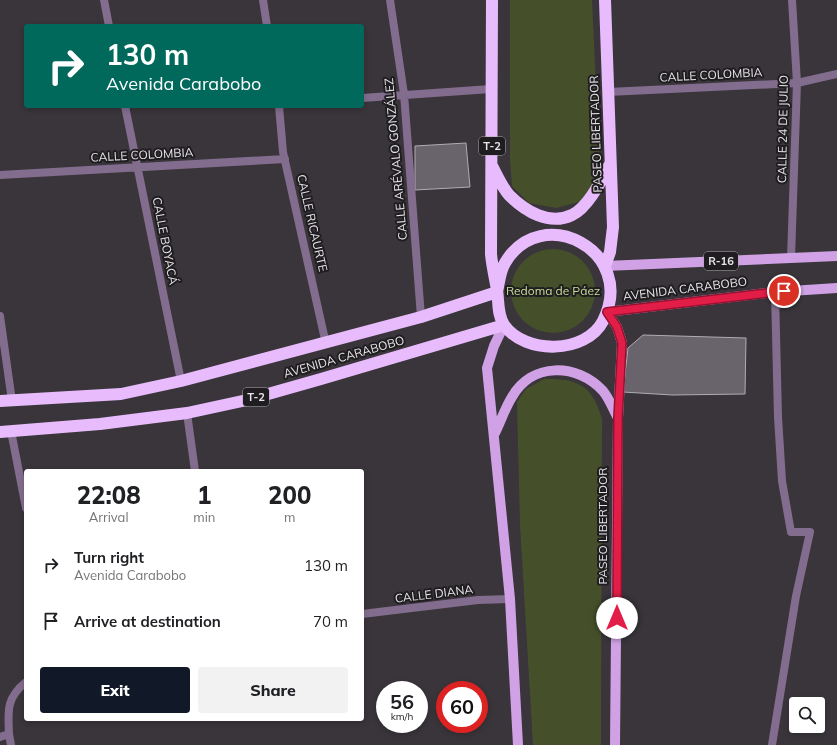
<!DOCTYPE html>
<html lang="en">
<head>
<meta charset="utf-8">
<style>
	:root { --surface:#fff; --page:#f2f2f2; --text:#202124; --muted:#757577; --accent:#111827 }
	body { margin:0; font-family:Mulish,sans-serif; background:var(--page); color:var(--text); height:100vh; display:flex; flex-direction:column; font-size:15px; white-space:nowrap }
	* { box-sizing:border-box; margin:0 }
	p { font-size:13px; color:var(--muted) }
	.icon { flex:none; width:22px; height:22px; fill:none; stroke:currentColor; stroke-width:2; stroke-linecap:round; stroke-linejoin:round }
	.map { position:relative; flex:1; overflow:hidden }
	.sheet { position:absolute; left:24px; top:469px; width:340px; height:252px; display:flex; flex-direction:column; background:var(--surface); border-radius:4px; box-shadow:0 2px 6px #0003 }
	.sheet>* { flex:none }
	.banner { position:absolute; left:24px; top:24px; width:340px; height:84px; border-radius:4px; box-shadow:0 2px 6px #0003; background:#00695c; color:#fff; overflow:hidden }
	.controls { position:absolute; left:789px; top:697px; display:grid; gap:8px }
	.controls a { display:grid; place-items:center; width:36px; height:36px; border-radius:4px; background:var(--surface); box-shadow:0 2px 6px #0003; font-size:20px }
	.speed { position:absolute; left:376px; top:681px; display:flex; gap:8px; font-size:20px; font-weight:700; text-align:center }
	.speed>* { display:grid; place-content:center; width:52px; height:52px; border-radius:50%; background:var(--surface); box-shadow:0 2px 6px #0003; line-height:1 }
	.speed small { font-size:10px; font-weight:400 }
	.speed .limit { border:6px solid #d22; background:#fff; color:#111 }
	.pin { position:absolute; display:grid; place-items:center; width:34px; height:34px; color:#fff; margin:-17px; border:2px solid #fff; border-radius:50%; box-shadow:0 1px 4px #0007 }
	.me { position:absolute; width:44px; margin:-22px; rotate:0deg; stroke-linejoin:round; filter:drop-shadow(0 0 3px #0008) }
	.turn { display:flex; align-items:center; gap:14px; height:84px; padding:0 16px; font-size:18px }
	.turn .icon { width:52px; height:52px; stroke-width:2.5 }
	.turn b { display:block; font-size:28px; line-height:34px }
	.eta { display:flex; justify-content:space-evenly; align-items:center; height:68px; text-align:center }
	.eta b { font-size:24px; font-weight:800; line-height:28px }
	.action { display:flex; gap:8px; margin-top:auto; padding:8px 16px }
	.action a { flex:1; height:46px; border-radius:4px; background:var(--accent); color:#fff; font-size:16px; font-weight:800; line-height:46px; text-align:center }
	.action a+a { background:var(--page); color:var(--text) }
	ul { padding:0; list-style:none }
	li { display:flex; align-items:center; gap:12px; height:56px; padding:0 16px }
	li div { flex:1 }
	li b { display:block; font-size:15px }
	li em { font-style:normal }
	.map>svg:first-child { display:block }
	.green { fill:#45502b }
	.building { fill:#69646b; stroke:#b1acb4 }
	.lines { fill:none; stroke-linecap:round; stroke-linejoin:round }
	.street { stroke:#836d8e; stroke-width:8 }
	.primary { stroke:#d0a2e5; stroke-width:10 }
	.highway { stroke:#e8bcfc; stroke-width:12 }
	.route-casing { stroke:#92132f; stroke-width:10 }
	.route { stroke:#e11d48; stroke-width:7 }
	.labels { text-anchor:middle; stroke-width:4; stroke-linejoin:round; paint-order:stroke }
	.shield { fill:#1f1d20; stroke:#aca9ad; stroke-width:1 }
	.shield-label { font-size:11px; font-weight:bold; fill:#e8e5e9 }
	.street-label { font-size:12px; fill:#e8e5e9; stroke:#1f1d20 }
	.park-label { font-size:12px; fill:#c9df9a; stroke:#1f1d20 }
</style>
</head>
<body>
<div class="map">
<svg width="837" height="745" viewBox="0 0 837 745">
	<rect width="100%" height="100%" fill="#39353b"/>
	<!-- green -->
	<path class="green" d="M510 0H592L600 172 590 190 579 202 556 208 529 203 512 186 510 160Z
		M511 291a42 42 0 1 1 84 0a42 42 0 1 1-84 0Z
		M544 379C578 378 593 386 602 419L601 745H533L520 524 517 402 526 389Z"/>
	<!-- building -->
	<path class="building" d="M466 143 470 187 415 190V146Z
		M643 335 746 338 745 394 672 395 623 392 628 348Z"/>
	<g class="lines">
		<!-- street -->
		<path class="street" d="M104 0 109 26
			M263 0 267 26
			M390 0 404 94 421 317
			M608 92 797 83 837 74
			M362 98 491 89
			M125 106 181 381
			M279 106 283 152 326 344
			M0 175 285 159
			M791 258 797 83 792 0
			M0 316 12 401
			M187 413 195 471
			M11 431 26 508
			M362 614 478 600 510 599
			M9 734 11 745
			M0 737 9 734C8 711 6 698 26 682
			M772 745 796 596 810 532H791L782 481 778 417 775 292"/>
		<!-- primary -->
		<path class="primary" d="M605 266 837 256
			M504 325 494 346 487 368 510 599 518 745
			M495 433C501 421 505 408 512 397 532 362 577 363 603 391 609 398 613 409 618 418
			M615 745 618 418 622 343 617 327 607 312 775 292 837 288"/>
		<!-- highway -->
		<path class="highway" d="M492 0 491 254C492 266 495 278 497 290 499 302 497 314 504 325 525 355 586 354 603 321 638 251 541 201 505 263 500 271 499 283 497 292
			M492 166C497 175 502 187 509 195 525 211 549 226 572 215 588 208 602 179 610 164
			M605 266 610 252 613 227 605 0
			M0 401 121 394 181 381 421 317 497 292
			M0 432 100 424 187 413 247 400 321 379 504 325"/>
	</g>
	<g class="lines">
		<!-- route casing -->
		<g class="route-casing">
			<path id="route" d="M617 618 618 418 622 343 617 327 607 312 784 291"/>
		</g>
		<!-- route -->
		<use href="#route" class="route"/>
	</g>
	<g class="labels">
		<!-- shield labels -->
		<g class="shield">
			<rect x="479" y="137" width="26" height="18" rx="3"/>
			<rect x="704" y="252" width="34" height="18" rx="3"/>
			<rect x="243" y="388" width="26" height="18" rx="3"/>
		</g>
		<g class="shield-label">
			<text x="492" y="150">T-2</text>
			<text x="721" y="265">R-16</text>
			<text x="256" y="401">T-2</text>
		</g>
		<!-- street labels -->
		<g class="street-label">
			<text transform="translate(711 75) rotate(-3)" y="4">CALLE COLOMBIA</text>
			<text transform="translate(783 129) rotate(-89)" y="4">CALLE 24 DE JULIO</text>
			<text transform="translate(596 134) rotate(-92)" y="4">PASEO LIBERTADOR</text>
			<text transform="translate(142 155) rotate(-3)" y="4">CALLE COLOMBIA</text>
			<text transform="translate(396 159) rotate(-95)" y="4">CALLE ARÉVALO GONZÁLEZ</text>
			<text transform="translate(312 223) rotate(77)" y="4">CALLE RICAURTE</text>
			<text transform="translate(165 241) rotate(79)" y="4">CALLE BOYACÁ</text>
			<text transform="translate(685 289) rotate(-7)" y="4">AVENIDA CARABOBO</text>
			<text transform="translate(344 357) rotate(-16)" y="4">AVENIDA CARABOBO</text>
			<text transform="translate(603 526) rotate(-90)" y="4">PASEO LIBERTADOR</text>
			<text transform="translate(434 594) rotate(-7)" y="4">CALLE DIANA</text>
		</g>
		<!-- park labels -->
		<g class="park-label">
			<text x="553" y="295">Redoma de Páez</text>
		</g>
	</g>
</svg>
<div class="controls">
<a><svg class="icon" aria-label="search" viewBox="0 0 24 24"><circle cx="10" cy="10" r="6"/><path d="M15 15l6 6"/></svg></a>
</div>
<div class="speed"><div>56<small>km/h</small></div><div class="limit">60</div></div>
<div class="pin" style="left:784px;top:291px;background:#d93025"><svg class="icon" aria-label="arrive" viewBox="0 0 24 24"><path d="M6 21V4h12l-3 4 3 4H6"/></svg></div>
<svg class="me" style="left:617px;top:618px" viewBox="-20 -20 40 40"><circle r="19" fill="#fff"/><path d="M0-13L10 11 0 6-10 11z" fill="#e11d48"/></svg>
<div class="banner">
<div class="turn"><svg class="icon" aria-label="right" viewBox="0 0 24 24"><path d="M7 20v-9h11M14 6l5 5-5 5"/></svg><div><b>130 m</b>Avenida Carabobo</div></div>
</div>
<section class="sheet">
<div class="eta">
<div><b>22:08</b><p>Arrival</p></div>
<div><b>1</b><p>min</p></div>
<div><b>200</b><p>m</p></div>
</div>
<ul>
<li><svg class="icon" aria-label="right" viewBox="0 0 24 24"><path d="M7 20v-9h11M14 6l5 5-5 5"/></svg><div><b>Turn right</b><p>Avenida Carabobo</p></div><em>130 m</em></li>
<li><svg class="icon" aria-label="arrive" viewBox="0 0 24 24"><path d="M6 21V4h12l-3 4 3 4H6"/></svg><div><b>Arrive at destination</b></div><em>70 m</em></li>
</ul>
<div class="action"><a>Exit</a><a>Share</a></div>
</section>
</div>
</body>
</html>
